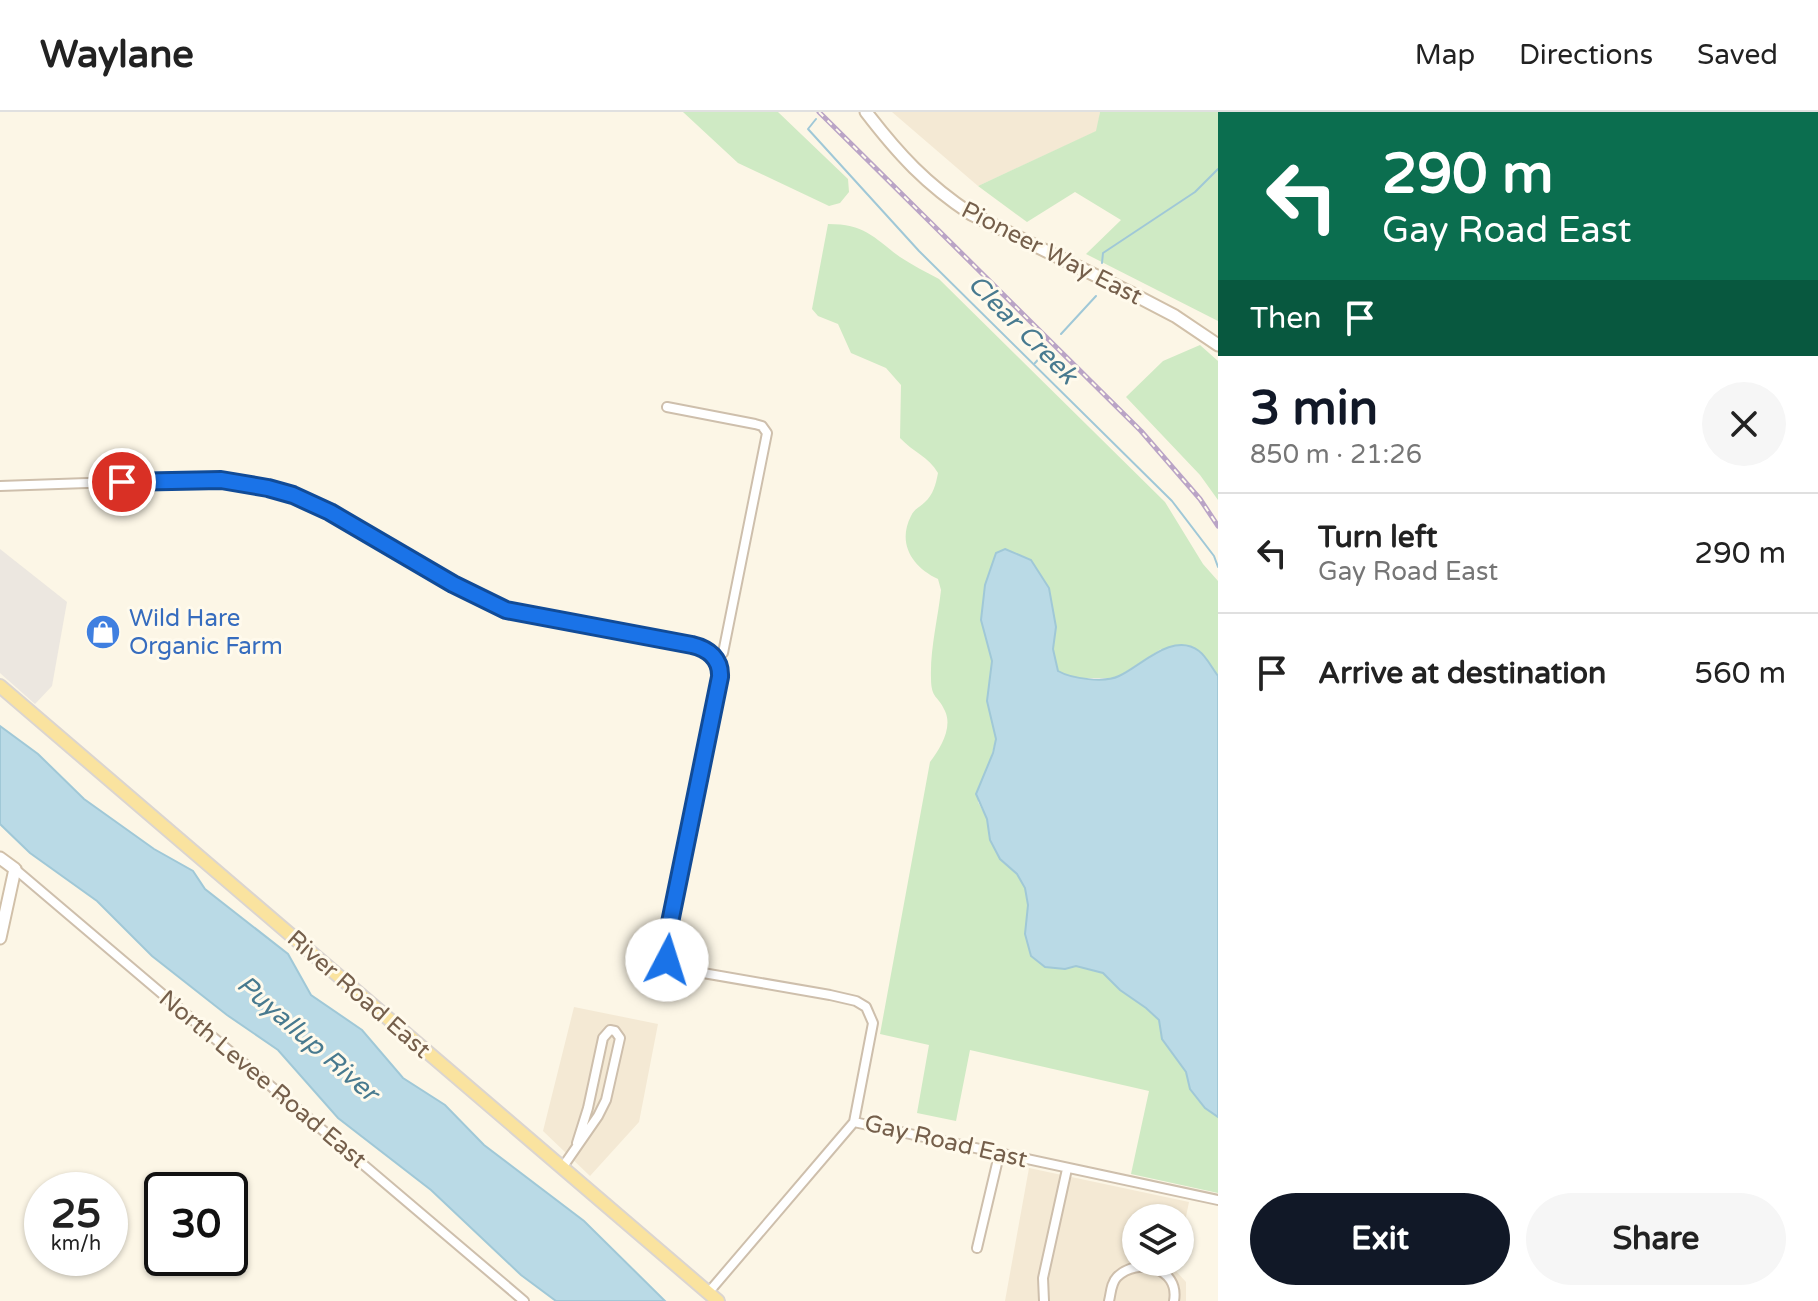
<!DOCTYPE html>
<html lang="en">
<head>
<meta charset="utf-8">
<style>
	:root { --surface:#fff; --page:#f6f6f6; --text:#222; --muted:#767676; --line:#e0e0e0; --accent:#111827 }
	body { margin:0; font-family:"Varela Round",sans-serif; background:var(--page); color:var(--text); height:100vh; display:flex; flex-direction:column; font-size:30px; white-space:nowrap }
	* { box-sizing:border-box; margin:0 }
	p { font-size:26px; color:var(--muted) }
	.icon { flex:none; width:44px; height:44px; fill:none; stroke:currentColor; stroke-width:2; stroke-linecap:round; stroke-linejoin:round }
	.map { position:relative; flex:1; overflow:hidden }
	.drawer { display:flex; flex-direction:column; background:var(--surface); width:600px }
	.drawer>* { flex:none }
	.banner { background:#0b6e4f; color:#fff; overflow:hidden }
	.buttons { position:absolute; left:1122px; top:1092px; display:grid; gap:16px }
	.buttons a { display:grid; place-items:center; width:72px; height:72px; border-radius:50%; background:var(--surface); box-shadow:0 2px 6px #0004; font-size:40px }
	.speed { position:absolute; left:24px; top:1060px; display:flex; gap:16px; font-size:40px; font-weight:700; text-align:center }
	.speed>* { display:grid; place-content:center; width:104px; height:104px; border-radius:50%; background:var(--surface); box-shadow:0 2px 6px #0004; line-height:1 }
	.speed small { font-size:20px; font-weight:400 }
	.speed .limit { border:4px solid #111; border-radius:12px; background:#fff; color:#111 }
	.pin { position:absolute; display:grid; place-items:center; width:68px; height:68px; color:#fff; margin:-34px; border:4px solid #fff; border-radius:50%; box-shadow:0 2px 8px #0007 }
	.me { position:absolute; width:88px; margin:-44px; rotate:5deg; stroke-linejoin:round; filter:drop-shadow(0 0 6px #0008) }
	.turn { display:flex; align-items:center; gap:28px; height:168px; padding:0 32px; font-size:36px }
	.turn .icon { width:104px; height:104px; stroke-width:2.5 }
	.turn b { display:block; font-size:56px; line-height:68px }
	.then { display:flex; align-items:center; height:76px; padding:0 32px; background:#0003; gap:16px; font-size:30px }
	.round { display:grid; place-items:center; flex:none; width:84px; height:84px; border-radius:42px; background:var(--page) }
	.head { display:flex; align-items:center; justify-content:space-between; height:136px; padding:0 32px }
	h1 { font-size:48px; font-weight:800; line-height:60px; color:var(--accent) }
	.primary-button { display:flex; gap:16px; margin-top:auto; padding:16px 32px }
	.primary-button a { flex:1; height:92px; border-radius:48px; background:var(--accent); color:#fff; font-size:32px; font-weight:800; line-height:92px; text-align:center }
	.primary-button a+a { background:var(--page); color:var(--text) }
	ul { padding:0; list-style:none }
	li { display:flex; align-items:center; gap:24px; height:120px; padding:0 32px; border-top:2px solid var(--line) }
	li div { flex:1 }
	li b { display:block; font-size:30px }
	li em { font-style:normal }
	header { display:flex; align-items:center; gap:48px; box-sizing:border-box; height:112px; padding:0 40px; background:var(--surface); border-bottom:2px solid var(--line) }
	header strong { font-size:38px }
	nav { display:flex; gap:44px; margin-inline-start:auto; font-size:28px }
	main { display:flex; flex:1; min-height:0 }
	.map>svg:first-child { display:block }
	.residential { fill:#f4e9d4 }
	.industrial { fill:#ece7e0 }
	.green { fill:#cfeac4 }
	.water { fill:#badae6; stroke:#a0c8d7; stroke-width:2 }
	.lines { fill:none; stroke-linecap:round; stroke-linejoin:round }
	.stream { stroke:#a0c8d7; stroke-width:2 }
	.street-casing { stroke:#cebfac; stroke-width:12 }
	.secondary-casing { stroke:#d1c0a9; stroke-width:15 }
	.primary-casing { stroke:#dbd5d0; stroke-width:16 }
	.street { stroke:#fff; stroke-width:8 }
	.secondary { stroke:#fff; stroke-width:11 }
	.primary { stroke:#fae39f; stroke-width:12 }
	.rail-casing { stroke:#baa4c6; stroke-width:5 }
	.rail { stroke:#fffaec; stroke-width:2; stroke-dasharray:6; stroke-linecap:butt }
	.route-casing { stroke:#114b97; stroke-width:20 }
	.route { stroke:#1a73e8; stroke-width:14 }
	.labels { text-anchor:middle; stroke-width:6; stroke-linejoin:round; paint-order:stroke }
	.street-label { font-size:24px; fill:#755f4b; stroke:#fffaec }
	.shop-label { font-size:24px; fill:#366cbe; stroke:#fffaec; text-anchor:start }
	.water-label { font-size:26px; font-style:italic; fill:#487a8f; stroke:#fffaec }
</style>
</head>
<body>
<header>
<strong>Waylane</strong>
<nav><a>Map</a><a>Directions</a><a>Saved</a></nav>
</header>
<main>
<div class="map">
<svg width="1218" height="1189" viewBox="0 0 1218 1189">
	<rect width="100%" height="100%" fill="#fcf6e6"/>
	<!-- residential -->
	<path class="residential" d="M892 0H1100L1097 19 978 74Z
		M574 895 658 912 639 1010 590 1064 543 1019Z
		M1029 1056 1189 1090 1180 1134V1106H1136V1150H1177L1175 1158 1186 1170V1189H1005Z"/>
	<!-- industrial -->
	<path class="industrial" d="M0 437 67 490 52 574 35 592 0 561Z"/>
	<!-- green -->
	<path class="green" d="M683 0H778L848 67 849 80 840 91 829 94 738 51Z
		M1100 0H1218V209L1086 142 1121 108 1075 80 1027 110 978 74 1096 19Z
		M828 112C865 112 873 125 900 145 912 153 926 160 939 167L1165 390 1203 452 1218 469V564L1200 539 1161 537 1116 566H1071L1058 559 1053 537 1056 515 981 508 992 549 987 589 996 627 978 690 987 707 990 728 1000 747 1017 762 1025 776 1028 793 1025 822 1065 857 1076 854 1103 861 1120 878 1146 896 1159 908 1162 927 1186 960 1190 977 1205 996 1218 1005V1081L1131 1062 1149 979 970 938 956 1009 917 1001 929 933 880 922 930 650C940 637 953 616 945 599 938 583 931 587 931 566 930 537 938 506 941 478L938 467C912 455 897 431 911 404 914 397 920 395 925 390 933 383 936 372 938 361 929 345 913 340 900 326L901 273 886 256 851 241 838 212 818 204 812 197Z
		M1200 233 1218 249V388L1200 363 1126 285 1163 249Z"/>
	<!-- water -->
	<path class="water" d="M1005 437 1031 448 1049 476 1056 515 1053 537 1058 559C1072 567 1105 571 1119 564 1141 554 1173 519 1199 539 1206 544 1212 556 1218 564V1005L1205 996 1190 977 1186 960 1162 927 1159 908 1146 896 1120 878 1103 861 1076 854 1065 857 1045 855 1031 844 1025 822 1028 793 1025 776 1017 762 1000 747 990 728 987 707 976 682 993 641 996 627 987 589 992 549 981 508 985 473 996 441Z
		M0 614 38 642 84 687 154 737 193 759 205 777 288 842 311 883 362 918 403 966 445 993 484 1033 584 1109 665 1189H556L521 1163 431 1078 338 1006 278 938 227 903 152 844 97 789 30 741 0 712Z"/>
	<g class="lines">
		<!-- stream -->
		<path class="stream" d="M816 7 808 17 919 139 1172 389 1214 444 1218 455
			M1102 151 1103 141 1195 80 1218 57
			M1061 222 1096 184
			M1035 251 1045 240"/>
		<!-- street casing -->
		<g class="street-casing">
			<path id="street" d="M667 295 755 312 762 314 767 321 723 541 715 546
				M0 374 204 367 268 376 293 383 330 400 453 472 506 498 692 533C709 537 721 547 720 565L665 835 667 848 680 857 830 883 856 889 866 895 873 911 854 1010 1218 1088
				M15 757 524 1189
				M562 1056 598 1004 606 988 620 926 615 919 610 918 603 926 588 996 577 1031
				M977 1136 999 1043
				M708 1181 854 1010
				M1044 1189 1043 1166 1067 1057
				M1109 1189C1111 1181 1111 1171 1117 1165 1137 1145 1180 1155 1174 1189"/>
		</g>
		<!-- secondary casing -->
		<g class="secondary-casing">
			<path id="secondary" d="M866 0C899 43 926 72 971 102L1129 180 1175 204 1218 233
				M0 746 15 757 0 826"/>
		</g>
		<!-- primary casing -->
		<g class="primary-casing">
			<path id="primary" d="M0 574 718 1189"/>
		</g>
		<!-- street -->
		<use href="#street" class="street"/>
		<!-- secondary -->
		<use href="#secondary" class="secondary"/>
		<!-- primary -->
		<use href="#primary" class="primary"/>
		<!-- rail casing -->
		<g class="rail-casing">
			<path id="rail" d="M819 0 1141 319 1200 387 1218 414"/>
		</g>
		<!-- rail -->
		<use href="#rail" class="rail"/>
	</g>
	<g class="lines">
		<!-- route casing -->
		<g class="route-casing">
			<path id="route" d="M122 370 221 368 268 376 293 383 330 400 453 472 506 498 692 533C709 537 721 547 720 565L665 835 667 848"/>
		</g>
		<!-- route -->
		<use href="#route" class="route"/>
	</g>
	<!-- icons -->
	<defs>
		<g id="shop-disc" transform="scale(1.8)"><circle r="9.5" fill="#3f7fe0" stroke="#fffaec"/><path d="M-5-2.5h2.3a2.7 3.5 0 0 1 5.4 0H5L5.5 6h-11ZM-1.5-2.5h3a1.5 2.3 0 0 0-3 0Z" fill="#fff"/></g>
	</defs>
	<g fill-rule="evenodd">
		<use href="#shop-disc" x="103" y="520"/>
	</g>
	<g class="labels">
		<!-- street labels -->
		<g class="street-label">
			<text transform="translate(1052 141) rotate(27)" y="8">Pioneer Way East</text>
			<text transform="translate(359 882) rotate(41)" y="8">River Road East</text>
			<text transform="translate(263 967) rotate(40)" y="8">North Levee Road East</text>
			<text transform="translate(946 1029) rotate(13)" y="8">Gay Road East</text>
		</g>
		<!-- shop labels -->
		<g class="shop-label">
			<text x="129" y="514">Wild Hare<tspan x="129" dy="28">Organic Farm</tspan></text>
		</g>
		<!-- water labels -->
		<g class="water-label">
			<text transform="translate(1023 217) rotate(45)" y="9">Clear Creek</text>
			<text transform="translate(308 926) rotate(41)" y="9">Puyallup River</text>
		</g>
	</g>
</svg>
<div class="buttons">
<a><svg class="icon" aria-label="layers" viewBox="0 0 24 24"><path d="M12 4l9 5-9 5-9-5zM3 14l9 5 9-5"/></svg></a>
</div>
<div class="speed"><div>25<small>km/h</small></div><div class="limit">30</div></div>
<div class="pin" style="left:122px;top:370px;background:#d93025"><svg class="icon" aria-label="arrive" viewBox="0 0 24 24"><path d="M6 21V4h12l-3 4 3 4H6"/></svg></div>
<svg class="me" style="left:667px;top:848px" viewBox="-20 -20 40 40"><circle r="19" fill="#fff"/><path d="M0-13L10 11 0 6-10 11z" fill="#1a73e8"/></svg>
</div>
<section class="drawer">
<div class="banner">
<div class="turn"><svg class="icon" aria-label="left" viewBox="0 0 24 24"><path d="M17 20v-9H6M10 6l-5 5 5 5"/></svg><div><b>290 m</b>Gay Road East</div></div>
<div class="then">Then<svg class="icon" aria-label="arrive" viewBox="0 0 24 24"><path d="M6 21V4h12l-3 4 3 4H6"/></svg></div>
</div>
<div class="head"><div><h1>3 min</h1><p>850 m · 21:26</p></div><a class="round"><svg class="icon" aria-label="close" viewBox="0 0 24 24"><path d="M6 6l12 12M18 6L6 18"/></svg></a></div>
<ul>
<li><svg class="icon" aria-label="left" viewBox="0 0 24 24"><path d="M17 20v-9H6M10 6l-5 5 5 5"/></svg><div><b>Turn left</b><p>Gay Road East</p></div><em>290 m</em></li>
<li><svg class="icon" aria-label="arrive" viewBox="0 0 24 24"><path d="M6 21V4h12l-3 4 3 4H6"/></svg><div><b>Arrive at destination</b></div><em>560 m</em></li>
</ul>
<div class="primary-button"><a>Exit</a><a>Share</a></div>
</section>
</main>
</body>
</html>
